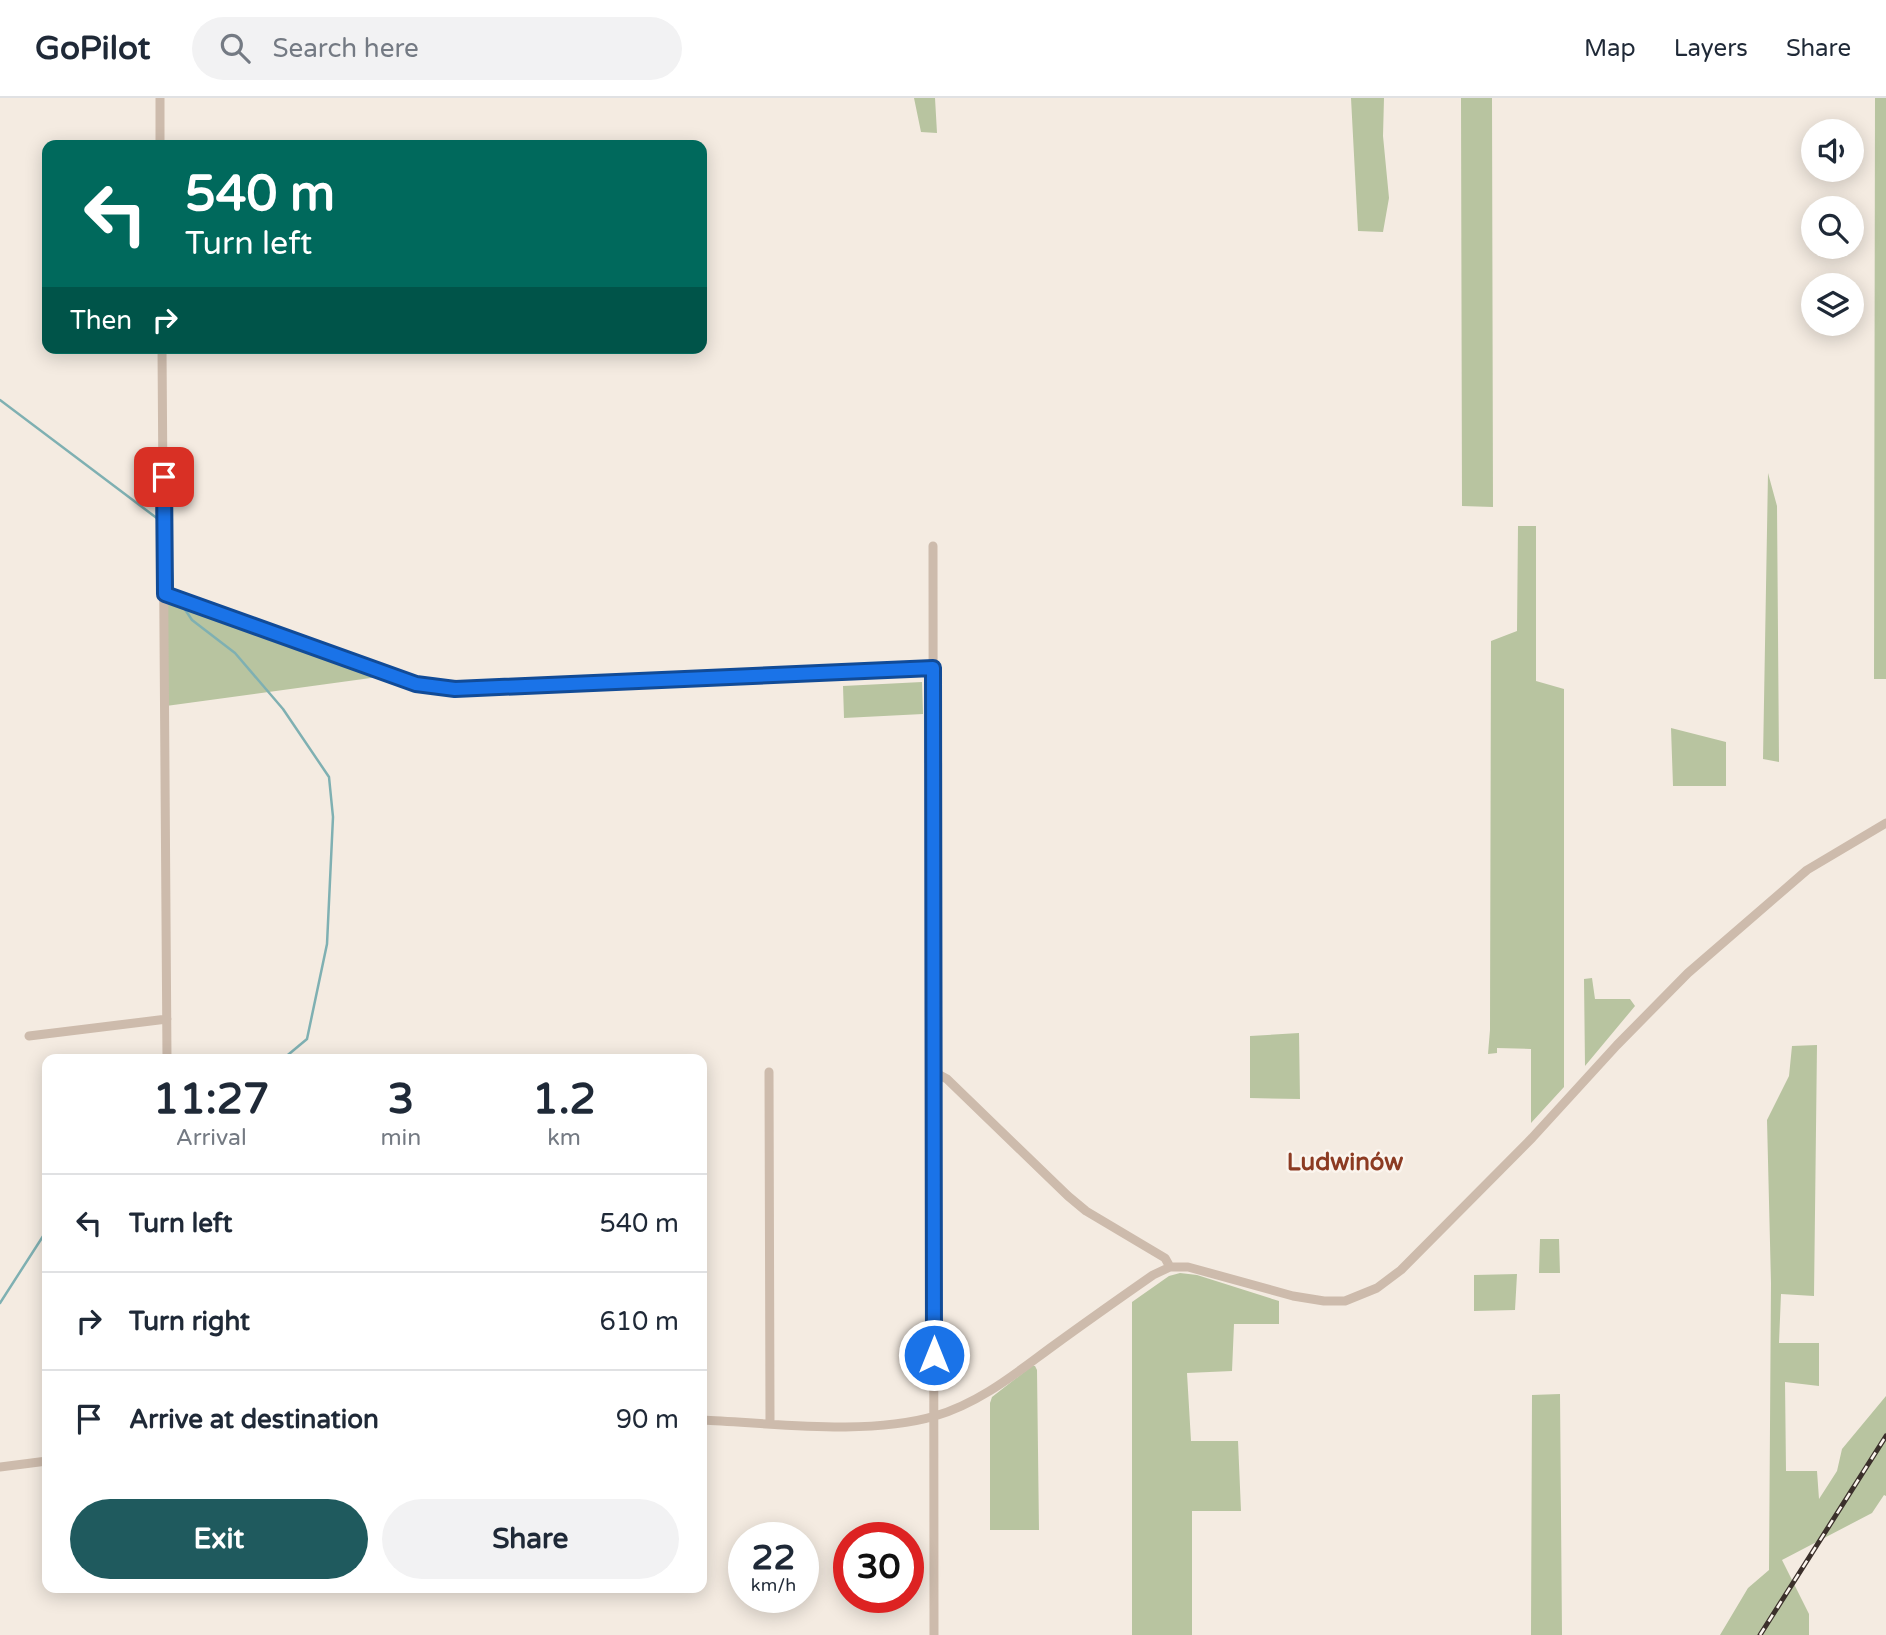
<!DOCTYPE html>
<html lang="en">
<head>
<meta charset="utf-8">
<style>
	:root { --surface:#fff; --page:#f2f2f3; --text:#1f2937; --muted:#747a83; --line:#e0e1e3; --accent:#1f5a5e }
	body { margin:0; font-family:"Varela Round",sans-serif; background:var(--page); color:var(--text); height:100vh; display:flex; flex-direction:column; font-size:26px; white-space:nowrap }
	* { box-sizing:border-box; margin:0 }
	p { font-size:23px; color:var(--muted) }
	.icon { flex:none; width:38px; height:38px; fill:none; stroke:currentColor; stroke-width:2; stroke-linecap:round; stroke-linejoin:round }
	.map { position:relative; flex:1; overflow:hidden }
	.sheet { position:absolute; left:42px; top:956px; width:665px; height:539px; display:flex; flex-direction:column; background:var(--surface); border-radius:14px; box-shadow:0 4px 18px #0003 }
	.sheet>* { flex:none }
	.guide { position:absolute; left:42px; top:42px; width:665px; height:214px; border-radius:14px; box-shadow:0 4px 18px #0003; background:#00695c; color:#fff; overflow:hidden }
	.tools { position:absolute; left:1801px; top:21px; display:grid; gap:14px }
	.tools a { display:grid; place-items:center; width:63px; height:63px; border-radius:50%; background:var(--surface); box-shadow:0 4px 18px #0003; font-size:35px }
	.speed { position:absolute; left:728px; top:1424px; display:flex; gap:14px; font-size:35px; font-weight:700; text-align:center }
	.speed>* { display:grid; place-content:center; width:91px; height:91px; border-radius:50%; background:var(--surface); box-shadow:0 4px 18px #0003; line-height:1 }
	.speed small { font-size:18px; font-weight:400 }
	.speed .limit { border:10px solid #d22; background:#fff; color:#111 }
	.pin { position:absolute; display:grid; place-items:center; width:60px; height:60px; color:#fff; margin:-30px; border-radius:14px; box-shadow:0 4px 10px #0006 }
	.me { position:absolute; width:77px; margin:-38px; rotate:0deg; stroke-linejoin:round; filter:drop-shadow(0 0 5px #0008) }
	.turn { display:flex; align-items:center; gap:24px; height:147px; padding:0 28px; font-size:32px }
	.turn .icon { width:91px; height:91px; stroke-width:2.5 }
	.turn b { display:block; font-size:49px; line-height:60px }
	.then { display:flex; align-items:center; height:66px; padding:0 28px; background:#0003; gap:14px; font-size:26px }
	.eta { display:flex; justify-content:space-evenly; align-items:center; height:119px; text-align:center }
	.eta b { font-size:42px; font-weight:800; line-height:49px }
	.cta { display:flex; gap:14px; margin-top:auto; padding:14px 28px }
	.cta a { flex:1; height:80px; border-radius:42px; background:var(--accent); color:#fff; font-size:28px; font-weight:800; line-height:80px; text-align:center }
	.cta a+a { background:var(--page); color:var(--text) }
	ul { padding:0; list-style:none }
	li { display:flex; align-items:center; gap:21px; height:98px; padding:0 28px; border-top:2px solid var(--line) }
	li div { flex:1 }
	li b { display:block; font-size:26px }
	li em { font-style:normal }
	header { display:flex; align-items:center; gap:42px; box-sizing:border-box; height:98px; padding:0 35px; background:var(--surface); border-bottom:2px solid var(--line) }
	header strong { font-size:33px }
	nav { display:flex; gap:38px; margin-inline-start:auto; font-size:24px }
	.search { width:490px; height:63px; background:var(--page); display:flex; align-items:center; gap:18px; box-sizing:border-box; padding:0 24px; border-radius:38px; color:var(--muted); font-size:26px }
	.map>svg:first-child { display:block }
	.green { fill:#b8c4a0 }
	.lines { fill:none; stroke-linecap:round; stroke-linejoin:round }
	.stream { stroke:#7fb0b2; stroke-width:2.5 }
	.minor { stroke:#cdbbac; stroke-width:9 }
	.rail-casing { stroke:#3b302b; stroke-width:5 }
	.rail { stroke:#fbf5ee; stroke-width:2.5; stroke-dasharray:8; stroke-linecap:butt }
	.route-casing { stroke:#114b97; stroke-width:18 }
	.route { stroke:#1a73e8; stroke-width:12 }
	.labels { text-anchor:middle; stroke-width:5; stroke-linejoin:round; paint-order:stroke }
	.quarter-label { font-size:24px; font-weight:bold; fill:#8c3b22; stroke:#fbf5ee }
</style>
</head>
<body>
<header>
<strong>GoPilot</strong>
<div class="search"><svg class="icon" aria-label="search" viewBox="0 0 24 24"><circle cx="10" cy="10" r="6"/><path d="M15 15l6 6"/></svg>Search here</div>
<nav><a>Map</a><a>Layers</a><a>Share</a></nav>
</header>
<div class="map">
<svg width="1886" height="1537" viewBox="0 0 1886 1537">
	<rect width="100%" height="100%" fill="#f4ebe1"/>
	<!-- green -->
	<path class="green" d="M914 0H935L937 35 921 34Z
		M1351 0H1384L1383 38 1389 100 1383 134 1358 133Z
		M1461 0H1492L1493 409 1462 408Z
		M1875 0H1886V581H1874Z
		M1768 375 1777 408 1779 664 1763 661Z
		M1518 428H1536V583L1564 591V989L1531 1025V951L1497 950V955L1488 956 1490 932 1491 543 1517 533Z
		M162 502 378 579 166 608Z
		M922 584 923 616 844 620 843 588Z
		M1671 630 1726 644V688H1673Z
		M1592 880 1595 901H1630L1635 908 1585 968 1584 881Z
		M1299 935 1300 1001 1250 1000V938Z
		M1817 947 1814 1198 1781 1196 1779 1245H1819V1288L1785 1284 1786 1373H1817L1819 1401 1837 1373 1842 1351 1886 1298V1398L1884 1397 1872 1415 1782 1462 1809 1516V1537H1720L1748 1490 1769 1472 1771 1185 1767 1022 1789 978 1792 948Z
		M1540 1141H1559L1560 1175H1539Z
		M1180 1175 1197 1177 1279 1203V1226H1234L1232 1273 1187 1275 1191 1343H1238L1241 1413H1192V1537H1132V1204L1169 1178Z
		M1517 1176 1515 1212 1474 1213V1177Z
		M1032 1268H1035L1037 1272 1039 1432H990V1305L992 1299Z
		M1560 1296 1562 1537H1531L1532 1297Z"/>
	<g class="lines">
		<!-- stream -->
		<path class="stream" d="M0 302 158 421
			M169 429 173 493
			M184 510 192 522 235 555 283 611 329 679 333 719 327 846 307 941 283 961
			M0 1205 47 1132"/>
		<!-- minor -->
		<path class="minor" d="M160 0V47
			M162 250 167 961
			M933 448 934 1537
			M165 496 397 581 441 591 933 570
			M29 938 167 921
			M769 974 770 1325
			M934 974 947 981 1068 1098 1086 1113 1165 1160 1170 1169
			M702 1322C772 1325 868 1338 935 1318 980 1305 1016 1275 1053 1248 1086 1224 1120 1200 1153 1177L1170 1169H1188L1293 1198 1324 1203H1345L1377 1190 1401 1172 1532 1040 1617 947 1688 875 1807 772 1886 725
			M0 1369 47 1363"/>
		<!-- rail casing -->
		<g class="rail-casing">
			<path id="rail" d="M1760 1537 1886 1338"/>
		</g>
		<!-- rail -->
		<use href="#rail" class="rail"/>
	</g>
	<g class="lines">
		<!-- route casing -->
		<g class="route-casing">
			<path id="route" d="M164 379 165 496 416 586 455 591 933 570 934 1257"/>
		</g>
		<!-- route -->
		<use href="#route" class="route"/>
	</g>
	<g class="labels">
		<!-- quarter labels -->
		<g class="quarter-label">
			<text x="1345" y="1072">Ludwinów</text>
		</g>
	</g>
</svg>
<div class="tools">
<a><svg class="icon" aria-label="sound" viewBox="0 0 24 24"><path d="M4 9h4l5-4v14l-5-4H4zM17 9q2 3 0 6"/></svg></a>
<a><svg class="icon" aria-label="search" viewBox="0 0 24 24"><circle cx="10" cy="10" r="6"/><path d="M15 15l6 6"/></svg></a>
<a><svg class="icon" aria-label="layers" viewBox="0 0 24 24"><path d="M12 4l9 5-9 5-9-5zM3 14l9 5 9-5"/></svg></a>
</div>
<div class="speed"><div>22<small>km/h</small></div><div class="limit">30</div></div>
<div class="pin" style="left:164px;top:379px;background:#d93025"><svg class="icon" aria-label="arrive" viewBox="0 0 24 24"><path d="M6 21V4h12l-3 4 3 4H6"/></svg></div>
<svg class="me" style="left:934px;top:1257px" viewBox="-20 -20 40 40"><circle r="17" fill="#1a73e8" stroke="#fff" stroke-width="3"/><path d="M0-11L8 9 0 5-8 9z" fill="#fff"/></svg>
<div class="guide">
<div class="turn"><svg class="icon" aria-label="left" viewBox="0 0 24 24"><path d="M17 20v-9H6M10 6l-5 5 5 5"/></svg><div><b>540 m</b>Turn left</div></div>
<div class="then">Then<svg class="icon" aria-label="right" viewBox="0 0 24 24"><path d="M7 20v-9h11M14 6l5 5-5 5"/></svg></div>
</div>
<section class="sheet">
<div class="eta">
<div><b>11:27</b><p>Arrival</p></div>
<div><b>3</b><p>min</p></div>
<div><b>1.2</b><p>km</p></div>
</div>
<ul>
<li><svg class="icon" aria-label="left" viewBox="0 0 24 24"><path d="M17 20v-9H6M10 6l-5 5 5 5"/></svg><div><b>Turn left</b></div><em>540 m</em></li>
<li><svg class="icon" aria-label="right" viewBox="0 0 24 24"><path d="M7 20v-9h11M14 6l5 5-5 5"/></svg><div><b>Turn right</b></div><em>610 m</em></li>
<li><svg class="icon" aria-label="arrive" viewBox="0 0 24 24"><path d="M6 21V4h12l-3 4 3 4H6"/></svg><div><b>Arrive at destination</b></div><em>90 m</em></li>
</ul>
<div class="cta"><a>Exit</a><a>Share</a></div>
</section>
</div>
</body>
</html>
